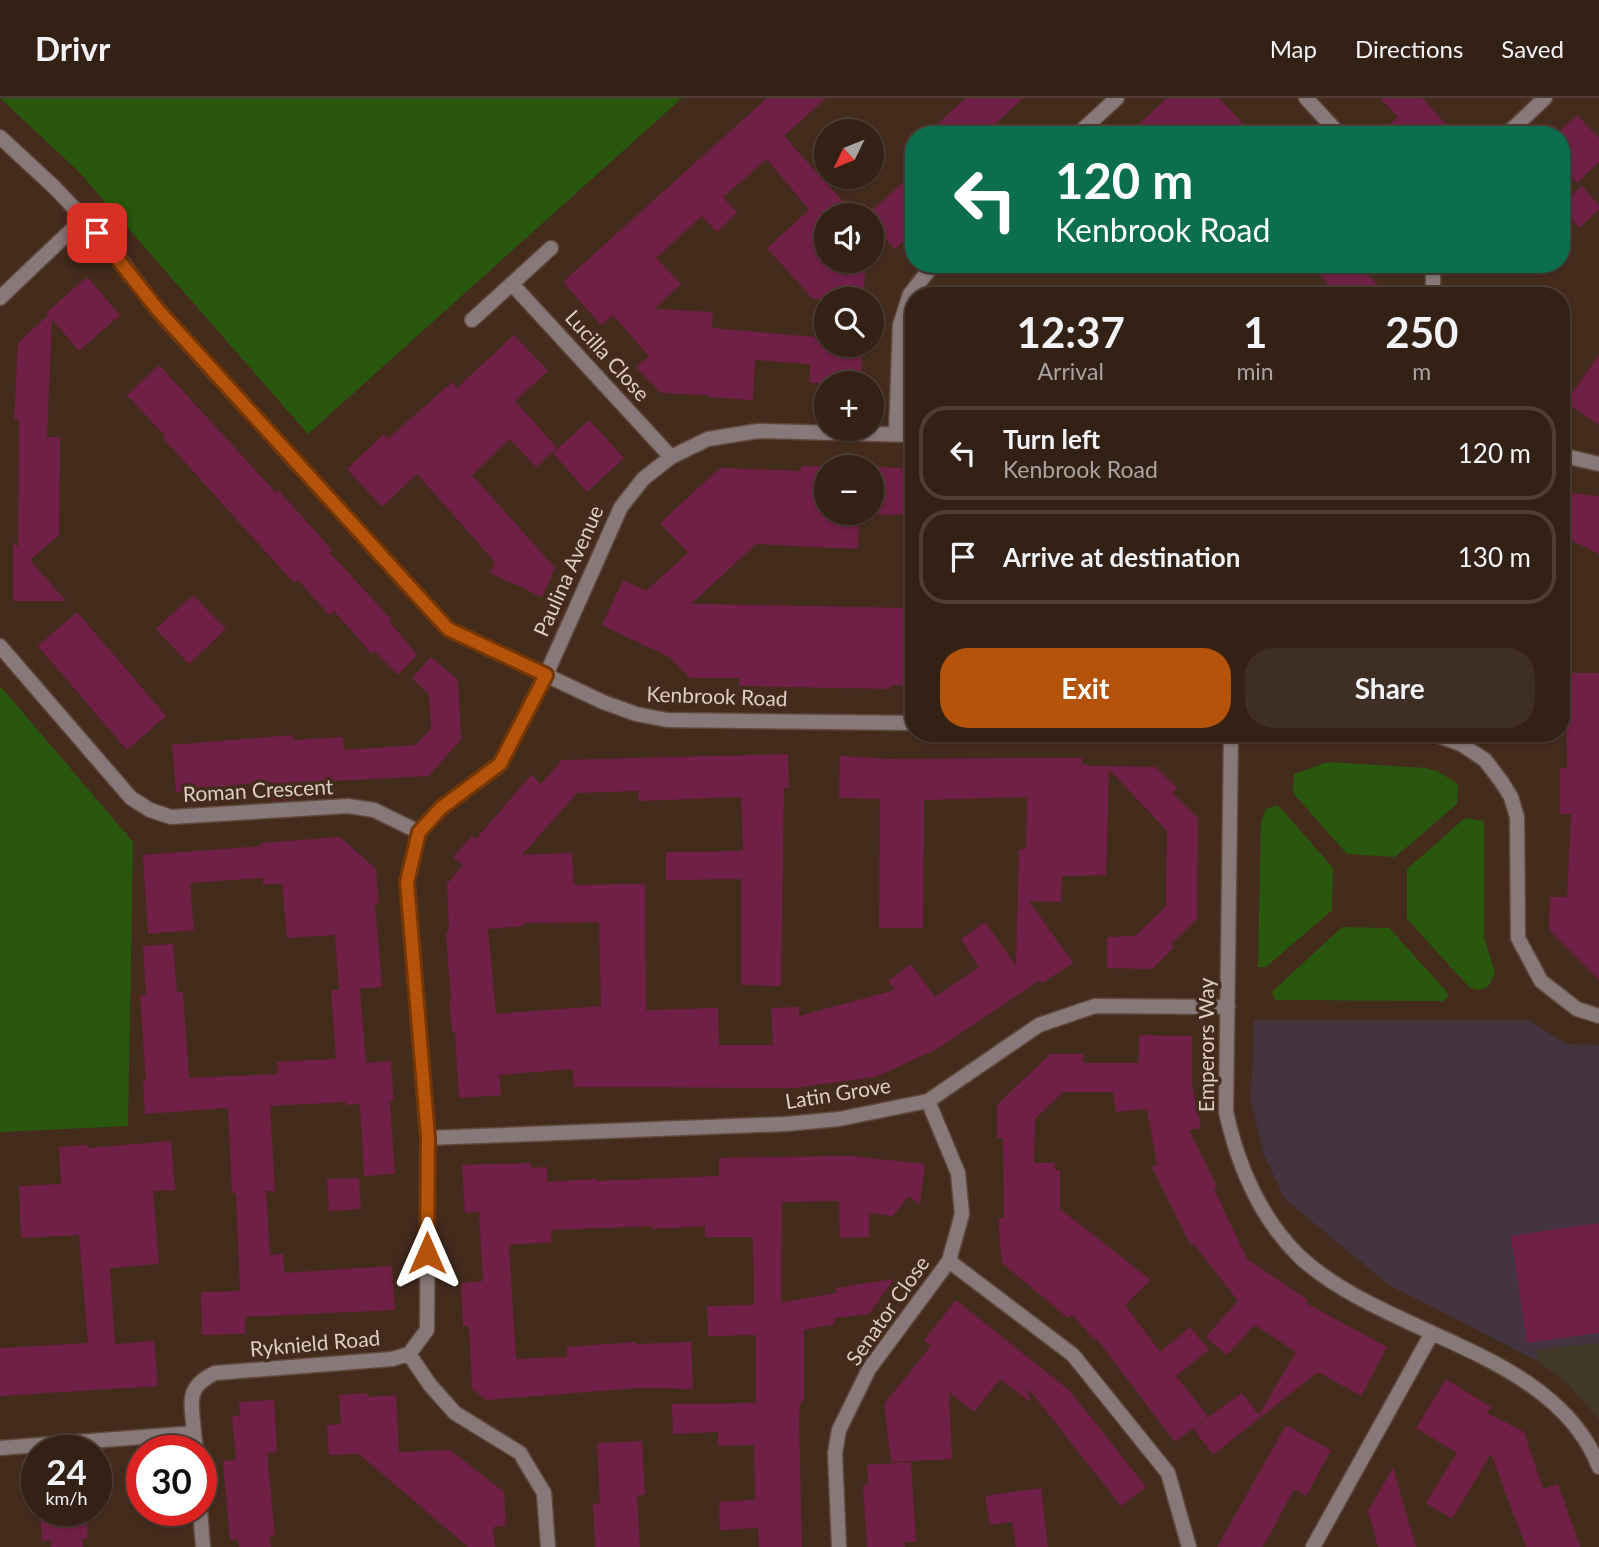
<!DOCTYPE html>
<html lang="en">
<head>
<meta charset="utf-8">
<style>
	:root { --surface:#332116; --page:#3e2e23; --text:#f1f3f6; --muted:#a9a3a1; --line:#4e3e35; --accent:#b45309 }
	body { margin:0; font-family:Lato,sans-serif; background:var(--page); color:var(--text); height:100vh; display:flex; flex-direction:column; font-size:26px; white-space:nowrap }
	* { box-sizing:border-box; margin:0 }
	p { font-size:23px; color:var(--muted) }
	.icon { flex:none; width:38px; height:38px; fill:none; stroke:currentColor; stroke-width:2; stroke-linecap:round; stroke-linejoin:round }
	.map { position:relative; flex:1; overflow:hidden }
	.sheet { position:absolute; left:905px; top:189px; width:665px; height:455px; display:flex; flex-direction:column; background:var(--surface); border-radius:28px; box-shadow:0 2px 5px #0004,0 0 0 2px var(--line) }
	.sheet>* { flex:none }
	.banner { position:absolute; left:905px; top:28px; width:665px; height:147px; border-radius:28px; box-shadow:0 2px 5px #0004,0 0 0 2px var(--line); background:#0b6e4f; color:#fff; overflow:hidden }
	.needle { width:46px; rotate:227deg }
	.buttons { position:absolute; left:814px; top:21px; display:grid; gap:14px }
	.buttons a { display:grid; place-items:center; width:70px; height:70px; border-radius:50%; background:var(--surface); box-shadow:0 2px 5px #0004,0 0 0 2px var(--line); font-size:35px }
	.speed { position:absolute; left:21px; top:1337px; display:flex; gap:14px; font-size:35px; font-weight:700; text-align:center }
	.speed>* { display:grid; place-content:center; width:91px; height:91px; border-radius:50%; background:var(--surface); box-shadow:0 2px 5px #0004,0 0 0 2px var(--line); line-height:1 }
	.speed small { font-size:18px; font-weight:400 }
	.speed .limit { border:10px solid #d22; background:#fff; color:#111 }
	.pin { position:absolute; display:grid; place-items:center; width:60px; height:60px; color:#fff; margin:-30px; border-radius:14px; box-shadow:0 4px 10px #0006 }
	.me { position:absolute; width:77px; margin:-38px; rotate:0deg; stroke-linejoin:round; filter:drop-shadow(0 0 5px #0008) }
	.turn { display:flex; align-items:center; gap:24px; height:147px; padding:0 35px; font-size:32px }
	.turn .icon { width:91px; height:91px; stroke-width:2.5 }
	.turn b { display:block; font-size:49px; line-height:60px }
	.eta { display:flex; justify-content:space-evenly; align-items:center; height:119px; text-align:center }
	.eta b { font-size:42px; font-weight:700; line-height:49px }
	.button { display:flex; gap:14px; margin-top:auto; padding:14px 35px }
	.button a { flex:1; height:80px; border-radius:28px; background:var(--accent); color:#fff; font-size:28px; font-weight:700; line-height:80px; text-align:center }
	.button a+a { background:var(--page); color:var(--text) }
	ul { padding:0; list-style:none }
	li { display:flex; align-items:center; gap:21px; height:94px; margin:0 14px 10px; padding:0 21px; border:4px solid var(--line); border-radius:28px }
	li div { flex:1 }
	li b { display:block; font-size:26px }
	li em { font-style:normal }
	header { display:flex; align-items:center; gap:42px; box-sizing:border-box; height:98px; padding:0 35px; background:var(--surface); border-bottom:2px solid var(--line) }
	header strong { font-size:33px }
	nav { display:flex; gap:38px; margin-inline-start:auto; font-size:24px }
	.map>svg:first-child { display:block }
	.commercial { fill:#443440 }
	.education { fill:#423828 }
	.green { fill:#29570e }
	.building { fill:#701f46; fill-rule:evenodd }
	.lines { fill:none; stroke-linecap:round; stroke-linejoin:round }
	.street-casing { stroke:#60493b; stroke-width:17 }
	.street { stroke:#877879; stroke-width:14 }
	.route-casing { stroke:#753606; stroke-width:18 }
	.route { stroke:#b45309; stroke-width:12 }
	.labels { text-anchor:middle; stroke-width:7; stroke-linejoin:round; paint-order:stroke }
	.street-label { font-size:21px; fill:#ddcec5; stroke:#442c1d }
</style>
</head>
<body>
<header>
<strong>Drivr</strong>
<nav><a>Map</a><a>Directions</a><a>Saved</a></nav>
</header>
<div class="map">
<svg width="1599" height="1449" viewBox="0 0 1599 1449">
	<rect width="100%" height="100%" fill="#442c1d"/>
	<!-- commercial -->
	<path class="commercial" d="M1254 922H1528L1567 946 1599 947V1245L1537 1252 1538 1263 1389 1187 1285 1101 1264 1057 1251 1004Z"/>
	<!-- education -->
	<path class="education" d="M1599 1245V1322L1569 1287 1538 1263 1537 1252Z"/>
	<!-- green -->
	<path class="green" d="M0 0H682L308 336 79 74Z
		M0 588 133 744 128 1028 0 1034Z
		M1328 664 1426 670 1439 674 1458 686 1457 706 1395 759 1347 756 1293 695 1294 676Z
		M1278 707 1333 770 1332 812 1266 869H1258L1261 724 1266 711Z
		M1465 720 1484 723V839L1495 875 1488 889 1480 892 1470 890 1407 821V771Z
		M1342 829 1389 830 1447 894 1448 899 1443 903 1275 902 1272 894Z"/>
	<!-- building -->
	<path class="building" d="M767 0H826L784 38 855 117H826V163H866L863 201H813L767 150 809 112 767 61 723 99 737 115 717 134 702 118 656 160 681 186 654 211 713 214 712 230 826 240V252H862L861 285H810V266L755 262 753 302 708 299 709 297 661 295 636 269 649 258 613 217 601 227 563 184Z
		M966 0H1023L983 37H925Z
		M1167 0H1219L1253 37H1127Z
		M1380 0H1422L1456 37H1378L1398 19Z
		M1577 17 1599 40V64L1577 85 1561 67V32Z
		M914 74V134L895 151 872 125V117H867Z
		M1582 88 1599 107V111L1579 130 1561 108Z
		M1310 166H1358L1388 198H1339Z
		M87 179 120 217 79 253 52 221 47 339H60L59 437 30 462 66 503H13V444L18 449 19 321H14L18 245 48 217 46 215Z
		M514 237 548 273 515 303 557 350 536 369 510 341 472 377 555 470 542 499 490 475 495 464 417 376 382 409 347 371 384 336 388 341 452 284 457 290Z
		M1599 257V327L1566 304Z
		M159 267 276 395 278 392 297 413 332 452 329 454 391 521 389 523 417 557 398 577 374 553 372 556 334 513 329 517 298 482 294 485 163 340 165 338 127 297Z
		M589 322 624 360 587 394 553 355Z
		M801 368 861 369H826V415H872V369L912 370 911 417 859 416 858 451 756 446 691 506 909 510 908 545H914V588L891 587V591L739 588V580H690L669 559 602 527 623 482 646 493 688 455 660 425 720 370 801 373Z
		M1561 394 1599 398V456L1561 437Z
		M193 497 226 531 189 566 156 531Z
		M77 514 166 618 127 652 38 548Z
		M431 559 458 582 461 641 429 678 296 685 294 682V702L272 703 270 683 176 694 172 647 293 637V642L343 639 344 652 416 647 431 630 430 614 429 596 412 580Z
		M1561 575H1599V882L1549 832 1550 799H1567L1571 716H1560V670H1567L1566 601H1561Z
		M788 656 789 690H784L781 888 741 887V781L666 782V754L743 753 741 699 639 703 638 693 577 695 522 757 572 755 574 787 645 786 646 912 718 910 719 947H773L771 910 799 909V918L895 892 888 883 911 866 935 899 979 869 961 841 985 824 1016 868 1019 751H1026L1027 699 924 702 923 830H879L880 701 839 700 840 658 888 661 1082 660V666L1091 668 1156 669 1177 690 1172 695 1198 720 1197 821 1171 846 1174 849 1152 871 1107 870V839L1135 838 1166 808V791L1167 733 1109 671 1106 777 1062 778 1061 804 1029 803 1073 865 1042 885 1040 882 937 951 876 979 794 990 573 989V971L499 977 501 997 459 1000 455 934H452L449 903H451L446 834 449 833 447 786 463 767 453 759 472 738 476 741 531 677 541 686 562 662ZM599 824 601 908 496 916 488 831 524 828 523 825Z
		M340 739 376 771 379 805H375L382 889 339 892 360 891 366 965 391 963 394 1003 390 1004 395 1076 364 1078 360 1006 346 1007V1004L270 1008 275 1093H266L270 1157 283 1156 284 1175 392 1168 395 1212 245 1219V1236L202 1237 201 1194 240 1193 236 1095H232L228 1010 145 1016 143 983H146L140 897H146L143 848 173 846 177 894H183L189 980 278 976 277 964 336 961 331 892H339L335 837 287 840 282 785 263 787V780L190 785 194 832 148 836 143 757 261 748V745Z
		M1139 937 1192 938V987L1201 1030 1189 1032 1217 1089 1214 1091 1247 1161 1308 1202 1306 1205 1387 1249 1361 1298 1318 1274 1213 1357 1193 1330 1242 1295 1259 1317 1296 1254 1255 1227 1227 1257 1206 1239 1238 1203 1194 1146 1191 1148 1152 1069 1157 1067 1147 1011 1116 1014 1113 994H1063L1035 1021 1034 1065H1054L1055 1072H1060V1111L1151 1182 1125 1207 1160 1254 1190 1229 1209 1252 1176 1278 1208 1318 1175 1344 1096 1240 1094 1242 1073 1217 1068 1220 1002 1165 998 1120H1004L1003 1040H997V1007L1050 956H1083V965H1139Z
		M171 1043 175 1092 153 1093 159 1166 110 1170 115 1246 154 1243 158 1288 0 1298V1250L88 1245 79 1137 21 1140 19 1088 61 1086 59 1049 87 1047 88 1050Z
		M851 1058 925 1066 920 1107 909 1098 893 1118 869 1115V1139L840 1140 839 1103 782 1104 781 1205 836 1195V1190L894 1181 869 1216 834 1220 835 1226 804 1232V1303H801L799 1319 802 1449H759L758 1430 720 1432 719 1404 755 1402 754 1347 718 1348V1334L673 1336 672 1306 756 1305V1237L708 1238 707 1208 754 1207 753 1139H705V1128L652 1131V1128L551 1132 552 1144 509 1147 516 1261 567 1259V1249L636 1244V1246L691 1244 693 1291 638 1290 486 1302 472 1290 469 1228H463L461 1185 483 1183 479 1114 465 1115 462 1067 531 1065V1070L547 1069V1084L597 1081V1083L719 1078V1060Z
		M359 1080 361 1111 329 1113 327 1081Z
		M1599 1125V1235L1527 1245 1511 1138Z
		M956 1202 1070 1293 1146 1389 1121 1408 1028 1290 1030 1304 1000 1281 974 1314 949 1294 952 1361 891 1364 884 1306 931 1248 924 1242Z
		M1446 1281 1491 1309 1487 1315 1524 1334 1543 1391 1558 1386 1580 1449H1526L1491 1356 1452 1421 1426 1405 1457 1355 1416 1330Z
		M367 1295 368 1299 396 1297 399 1354 450 1352 504 1394 506 1428 493 1429 495 1449H468L359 1356 329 1357 327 1327 341 1326 339 1297Z
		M274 1302 277 1354 267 1355 275 1437 269 1438 271 1449H239L238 1441 230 1442 223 1363 236 1362 232 1318H240L239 1304Z
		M1286 1327 1331 1352 1306 1398 1294 1391 1263 1449H1217Z
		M642 1343 645 1397H637L640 1449H595L593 1406 600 1405 597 1345Z
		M911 1364 916 1444H904L905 1449H867L863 1387H868L867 1367Z
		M1393 1370 1416 1449H1378L1368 1413Z
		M1041 1390 1048 1449H1016L1012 1424 990 1427 985 1398Z
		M40 1412H86L88 1440 82 1441 83 1449H51V1442L42 1443Z"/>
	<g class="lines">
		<!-- street casing -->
		<g class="street-casing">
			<path id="street" d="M1306 0 1340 37
				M1077 37 1117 0
				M1506 37 1545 0
				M0 39 54 89 111 149 158 213 448 531 603 604 636 616 667 622 914 625
				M512 186 671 359
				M1433 198V166
				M0 200 84 120
				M472 222 551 150
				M896 336 900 227 910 196 934 166
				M1561 357 1599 366
				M0 548 131 700 150 712 171 719 348 708 374 712 419 734
				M1231 635 1226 1014C1238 1068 1260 1120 1300 1159 1385 1238 1555 1253 1599 1369
				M1393 635 1433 636 1461 646 1485 662 1501 683 1511 699 1517 719 1518 840 1541 883 1577 911 1599 918
				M428 1040 786 1026 839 1021 928 1003 1039 927 1095 908 1228 909
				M949 1163 1073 1257 1168 1375 1189 1449
				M409 1256 430 1287 455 1315 520 1355 544 1395 548 1449
				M194 1335 196 1353
				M0 1350 194 1335C192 1305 184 1290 215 1275L392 1261 409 1256 427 1232 428 1040 407 784 419 734 441 710 500 666 546 577 621 409 643 381 671 359 708 341 758 333 914 337
				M200 1412 203 1449
				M839 1449 835 1355 839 1332 869 1271 949 1163 962 1116 958 1075 928 1003
				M1313 1449 1432 1235"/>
		</g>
		<!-- street -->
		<use href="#street" class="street"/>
	</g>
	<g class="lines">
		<!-- route casing -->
		<g class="route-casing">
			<path id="route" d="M97 135 158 212 448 531 546 577 500 666 441 710 419 734 407 784 428 1040 427 1155"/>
		</g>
		<!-- route -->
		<use href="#route" class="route"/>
	</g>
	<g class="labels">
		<!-- street labels -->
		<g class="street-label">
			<text transform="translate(607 258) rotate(48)" y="7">Lucilla Close</text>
			<text transform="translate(569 473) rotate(-66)" y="7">Paulina Avenue</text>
			<text transform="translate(717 599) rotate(2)" y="7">Kenbrook Road</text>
			<text transform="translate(258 693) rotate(-3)" y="7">Roman Crescent</text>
			<text transform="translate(1207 947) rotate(-90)" y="7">Emperors Way</text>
			<text transform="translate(838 996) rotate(-9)" y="7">Latin Grove</text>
			<text transform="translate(888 1213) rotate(-55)" y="7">Senator Close</text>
			<text transform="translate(315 1246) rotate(-5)" y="7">Ryknield Road</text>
		</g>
	</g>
</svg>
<div class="buttons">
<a><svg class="needle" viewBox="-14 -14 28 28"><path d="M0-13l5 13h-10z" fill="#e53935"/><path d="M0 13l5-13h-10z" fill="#a9a3a1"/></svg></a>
<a><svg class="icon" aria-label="sound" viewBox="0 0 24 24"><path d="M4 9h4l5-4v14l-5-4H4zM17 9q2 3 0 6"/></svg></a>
<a><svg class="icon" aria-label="search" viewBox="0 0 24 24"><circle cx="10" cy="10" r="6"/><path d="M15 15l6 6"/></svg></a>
<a>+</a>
<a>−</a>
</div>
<div class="speed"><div>24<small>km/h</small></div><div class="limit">30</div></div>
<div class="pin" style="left:97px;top:135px;background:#d93025"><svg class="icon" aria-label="arrive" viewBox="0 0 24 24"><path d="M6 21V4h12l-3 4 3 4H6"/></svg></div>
<svg class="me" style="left:427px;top:1155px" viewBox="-20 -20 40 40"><path d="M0-17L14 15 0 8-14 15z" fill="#b45309" stroke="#fff" stroke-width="4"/></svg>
<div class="banner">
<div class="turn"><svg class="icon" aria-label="left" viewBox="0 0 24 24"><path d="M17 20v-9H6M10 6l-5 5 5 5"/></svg><div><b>120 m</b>Kenbrook Road</div></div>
</div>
<section class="sheet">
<div class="eta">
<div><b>12:37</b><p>Arrival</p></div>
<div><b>1</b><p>min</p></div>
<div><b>250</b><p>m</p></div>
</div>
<ul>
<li><svg class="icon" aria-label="left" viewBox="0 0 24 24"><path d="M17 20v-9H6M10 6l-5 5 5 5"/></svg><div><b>Turn left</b><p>Kenbrook Road</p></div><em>120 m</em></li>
<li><svg class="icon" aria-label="arrive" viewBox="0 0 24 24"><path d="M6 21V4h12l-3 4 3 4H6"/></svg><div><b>Arrive at destination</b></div><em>130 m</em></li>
</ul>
<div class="button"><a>Exit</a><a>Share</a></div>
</section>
</div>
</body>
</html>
